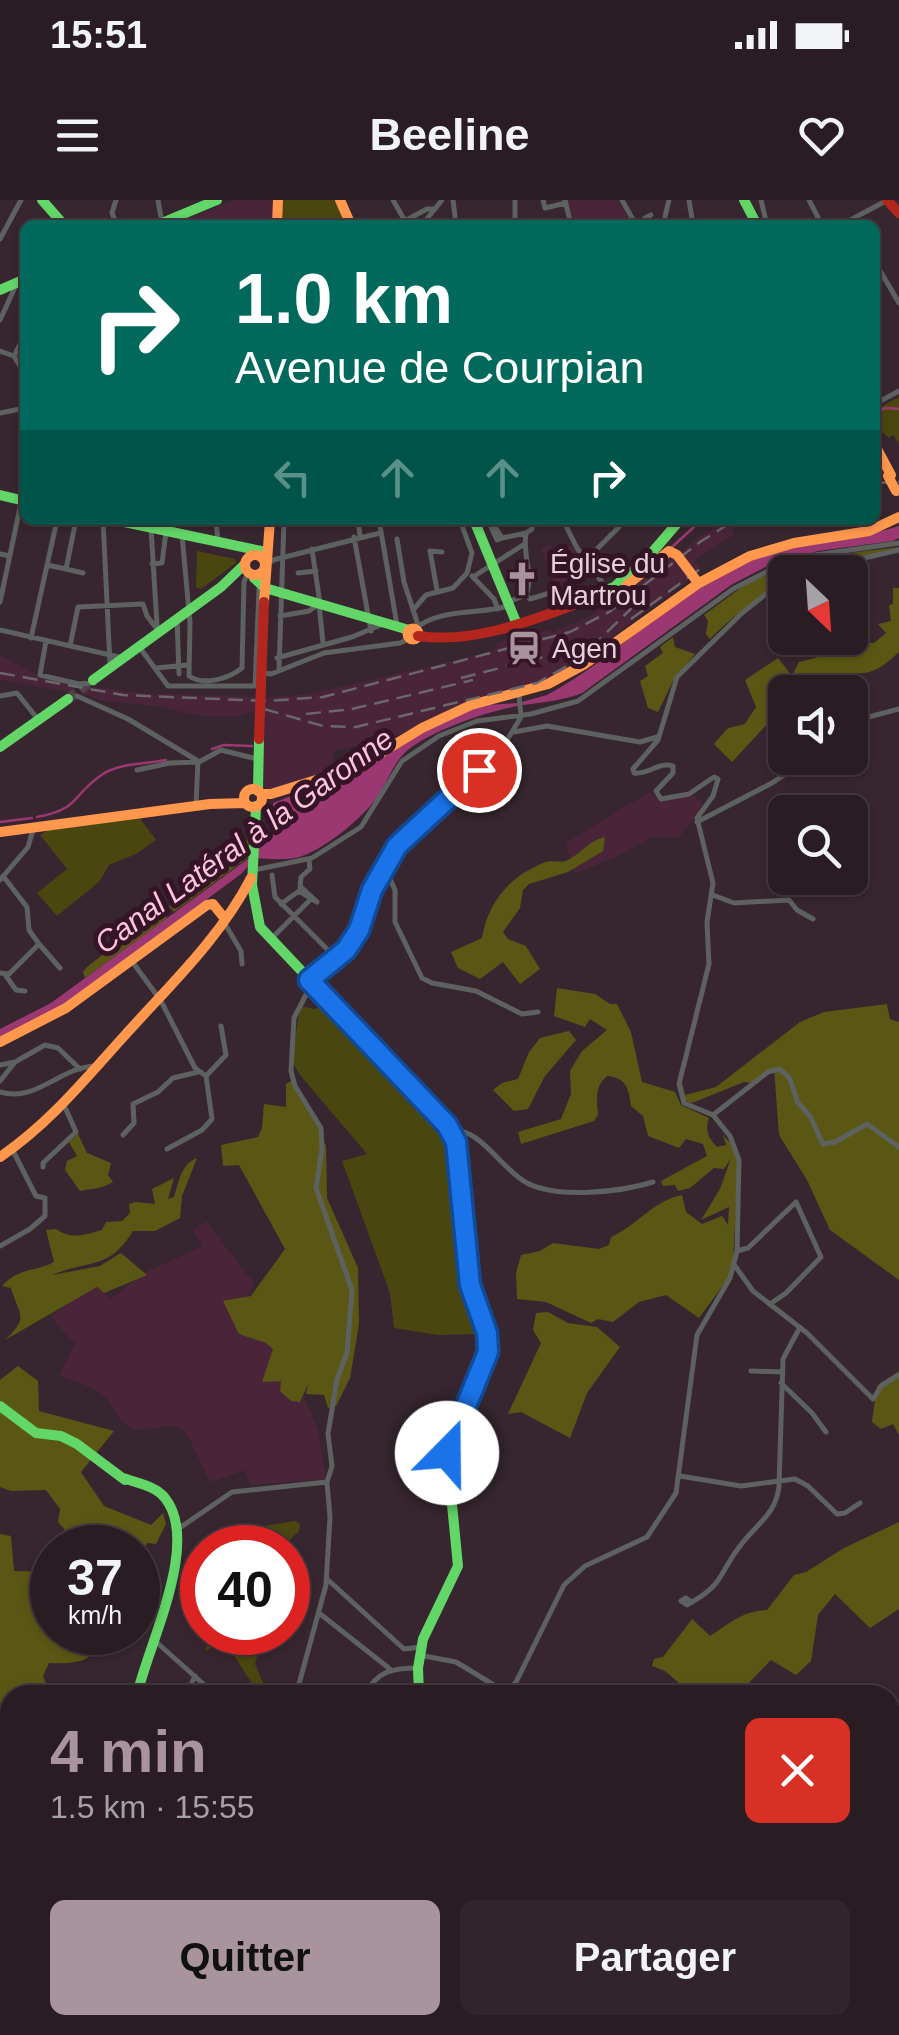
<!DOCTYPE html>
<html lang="fr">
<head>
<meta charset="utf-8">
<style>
	:root { --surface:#291c23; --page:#31252b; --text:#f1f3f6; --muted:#a5a1a6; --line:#453a41; --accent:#a9949e }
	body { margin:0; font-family:Helvetica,sans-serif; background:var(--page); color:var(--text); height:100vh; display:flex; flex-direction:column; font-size:38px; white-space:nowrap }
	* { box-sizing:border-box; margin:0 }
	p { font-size:32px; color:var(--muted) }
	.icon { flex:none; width:55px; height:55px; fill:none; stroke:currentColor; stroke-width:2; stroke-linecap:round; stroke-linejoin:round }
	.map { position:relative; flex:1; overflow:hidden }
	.panel { position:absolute; left:0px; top:1485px; width:900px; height:350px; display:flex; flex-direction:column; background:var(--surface); border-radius:30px 30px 0 0; box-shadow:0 2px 8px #0004,0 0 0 2px var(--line) }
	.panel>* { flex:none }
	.guide { position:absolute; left:20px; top:20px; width:860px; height:305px; border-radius:15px; box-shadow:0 2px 8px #0004,0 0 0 2px var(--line); background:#00695c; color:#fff; overflow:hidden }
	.needle { width:65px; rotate:155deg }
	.buttons { position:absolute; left:768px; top:355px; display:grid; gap:20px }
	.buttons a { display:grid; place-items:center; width:100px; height:100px; border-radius:15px; background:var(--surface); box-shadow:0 2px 8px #0004,0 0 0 2px var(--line); font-size:50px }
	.speed { position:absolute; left:30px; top:1325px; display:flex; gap:20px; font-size:50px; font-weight:700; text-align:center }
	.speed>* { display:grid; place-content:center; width:130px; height:130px; border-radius:50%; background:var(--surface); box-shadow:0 2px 8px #0004,0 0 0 2px var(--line); line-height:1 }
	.speed small { font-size:25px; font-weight:400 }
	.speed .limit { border:15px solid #d22; background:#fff; color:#111 }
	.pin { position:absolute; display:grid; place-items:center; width:85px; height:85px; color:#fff; margin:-42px; border:5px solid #fff; border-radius:50%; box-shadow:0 2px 10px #0007 }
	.me { position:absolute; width:110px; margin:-55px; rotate:22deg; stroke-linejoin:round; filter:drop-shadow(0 0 8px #0008) }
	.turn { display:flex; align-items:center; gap:35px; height:210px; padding:0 50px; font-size:45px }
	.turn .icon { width:130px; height:130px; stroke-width:2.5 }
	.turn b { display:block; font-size:70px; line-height:85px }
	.lanes { display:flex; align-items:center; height:95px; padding:0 50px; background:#0003; justify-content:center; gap:50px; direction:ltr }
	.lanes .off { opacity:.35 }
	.round { display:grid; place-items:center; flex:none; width:105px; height:105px; border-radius:15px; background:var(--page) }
	.overview { display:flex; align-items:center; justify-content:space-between; height:170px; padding:0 50px }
	h1 { font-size:60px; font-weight:700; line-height:75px; color:var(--accent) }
	.primary-button { display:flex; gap:20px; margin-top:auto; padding:20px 50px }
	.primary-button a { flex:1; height:115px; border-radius:15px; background:var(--accent); color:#111; font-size:40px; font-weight:700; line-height:115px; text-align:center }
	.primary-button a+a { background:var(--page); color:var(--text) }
	.status { display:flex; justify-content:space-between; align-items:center; height:70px; padding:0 50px; background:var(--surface); direction:ltr }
	.status svg { height:28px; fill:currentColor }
	header { display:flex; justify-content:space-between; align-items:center; height:130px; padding:0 50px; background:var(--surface); font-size:45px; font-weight:700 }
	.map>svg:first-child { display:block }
	.built { fill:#4a2539 }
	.green { fill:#4a460f }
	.forest { fill:#5a5715 }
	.water { fill:#9c3871 }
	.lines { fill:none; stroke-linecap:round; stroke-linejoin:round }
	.stream { stroke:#9c3871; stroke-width:2.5 }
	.primary-tunnel { stroke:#514049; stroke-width:10; stroke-dasharray:10 5; stroke-linecap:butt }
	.street { stroke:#5d615f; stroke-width:5 }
	.fast { stroke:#63d668; stroke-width:10 }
	.slow { stroke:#ff974d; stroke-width:10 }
	.jam { stroke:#b3261e; stroke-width:10 }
	.rail { stroke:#6a676a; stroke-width:2.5; stroke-dasharray:15 8; stroke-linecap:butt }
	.slow-bridge { stroke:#ff974d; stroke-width:10 }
	.jam-bridge { stroke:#b3261e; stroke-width:10 }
	.route-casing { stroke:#114b97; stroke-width:25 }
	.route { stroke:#1a73e8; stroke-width:18 }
	.labels { text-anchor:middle; stroke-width:10; stroke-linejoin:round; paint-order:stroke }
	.poi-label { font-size:28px; fill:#e6d0da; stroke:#341425; text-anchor:start }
	.water-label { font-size:30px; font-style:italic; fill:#fec3df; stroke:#341425 }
</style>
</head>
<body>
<div class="status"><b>15:51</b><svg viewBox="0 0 49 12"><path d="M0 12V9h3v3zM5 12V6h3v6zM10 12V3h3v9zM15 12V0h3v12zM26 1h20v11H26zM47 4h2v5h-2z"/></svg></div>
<header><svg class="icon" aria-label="menu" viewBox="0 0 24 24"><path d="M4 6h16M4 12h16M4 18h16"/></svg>Beeline<svg class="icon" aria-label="heart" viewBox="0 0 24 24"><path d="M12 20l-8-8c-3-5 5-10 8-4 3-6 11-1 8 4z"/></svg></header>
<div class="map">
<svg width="899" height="1835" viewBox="0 0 899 1835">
	<rect width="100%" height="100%" fill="#37262f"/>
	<!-- built -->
	<path class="built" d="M234 0H274L273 25H170Z
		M567 0H618L629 19 618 25H572Z
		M729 320H750L732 329 734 335 695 359 702 370 695 375 679 354 702 335Z
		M550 345 554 353 571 345 588 368 558 390 541 349Z
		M672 354 692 377 569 469 543 483 464 504 392 538 334 551 332 571 270 593 264 586 263 498 309 494 470 457 496 449 497 443 515 437 551 430 552 433 592 415 622 394 663 355Z
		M0 455 38 476 79 486 69 492 0 480Z
		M92 487 139 493 256 497V510L238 516H200L161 507 100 500 83 494Z
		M649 592 663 601 692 594 705 605 679 637H652L614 658 574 674 566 643Z
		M206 1021 255 1085 244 1100 315 1127 317 1167 303 1195 318 1230 326 1279 250 1285 245 1270 210 1282 188 1236 177 1226 134 1230 122 1222 106 1197 92 1188 59 1175 75 1144 51 1117 73 1100 97 1087 111 1099 142 1074 203 1046 193 1030Z"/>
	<!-- green -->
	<path class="green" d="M282 0H336L344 20 327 25H281Z
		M899 197V243L893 235 889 238 875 226V210Z
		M197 351 235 359 236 363 201 389 196 387Z
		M139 617 156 640 136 654 109 665 99 682 57 716 37 693 67 669 40 635 50 629Z
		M326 804 452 940 463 1067 458 1077 468 1088 481 1134 437 1135 394 1128 390 1093 342 961 367 954 300 875 292 861 300 806 314 809Z
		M295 1321 300 1324 299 1331 283 1347H218L224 1337 235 1331Z
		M212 1432 263 1433 255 1464 268 1494 259 1495 230 1449 217 1445 205 1451Z"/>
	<!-- forest -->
	<path class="forest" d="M898 347V350L844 361 821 372H785V385C755 398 733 416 710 439L706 434 708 421 704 415 746 384 782 368 818 357Z
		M893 388H899V452C889 461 878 472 863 473 838 475 812 470 796 492H785V505L732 562 714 544 728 528 745 524 756 507 745 480 778 458 792 476 799 462 834 453 837 442 874 443 886 433 878 424 891 421 889 405 893 404Z
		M673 437 675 447 695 454 673 481 658 512 648 508 640 481 648 476 645 466 663 453 660 447Z
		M261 615 257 651 174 712 169 706 227 665 246 646 250 621Z
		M605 637 603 651 568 672 529 684 523 690 520 708 503 732 508 739 526 746 540 769 520 784 503 762 480 779 458 768 451 752 482 738C488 702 509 677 543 663 551 659 558 663 566 661 580 655 589 640 605 637Z
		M165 714 167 718 85 778 83 772 87 767 140 726 146 728Z
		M557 788 595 794 610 804H617L631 832 642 882 675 892 681 905 709 918C705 931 708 938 717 947L726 945 723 935 732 945 738 962 733 1063 727 1080 699 1118 666 1095 639 1102 613 1122 598 1119 591 1123 546 1102 517 1099 516 1073 521 1055 540 1051 553 1043 599 1049 609 1045 611 1037C635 1027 654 1000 682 995L686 1012 702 1024 722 1016 728 1025 729 1007 701 1020 720 989 731 958 724 969 714 968 690 988 678 991 675 985 663 986 661 981 707 956 703 944 686 939 679 948 648 936 643 916 631 906C629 889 626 877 607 876 594 887 597 900 598 915L594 921 521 944 518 932 561 919 571 894 570 871 582 851 607 830 590 819 585 827 554 816Z
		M887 804 890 819 899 822V1080L830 1030 807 980 779 935 774 868 752 883 744 882 692 903 685 901 681 890V878L685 895 716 887 800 822 824 812Z
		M569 831 576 840 545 876 528 909 514 911 493 890 502 883 518 879 529 852 540 838Z
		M291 881 315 920 326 946 327 998 358 1068 359 1124 350 1178 336 1206 328 1208 324 1195 306 1194 308 1184 300 1202 291 1201 280 1191 281 1181 262 1182 273 1149 266 1143 239 1134 223 1101 251 1096 285 1049 239 965 223 966 221 945 258 937 262 928 264 904 286 907V884Z
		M78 934 87 953 111 963 108 975 113 982C100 990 93 988 80 991L65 970 67 961 77 956 69 942Z
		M197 958 182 996 180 1018 155 1031H133C108 1071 90 1059 52 1075L100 1066 121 1053 147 1075 104 1093 97 1087 5 1140C30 1116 19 1116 11 1088L2 1086C19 1067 36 1072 54 1062L46 1030 56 1029C71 1040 85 1035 102 1030L106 1022 122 1021 130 1013 129 1004 135 1002 155 1004 152 989 174 978 168 999 174 997C179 982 181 964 197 958Z
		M548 1112 568 1123 597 1127 620 1147 587 1193 570 1238 521 1212 508 1214 541 1143 533 1130 536 1113Z
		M18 1166 38 1181 39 1211 114 1231 81 1272 104 1306 151 1325 163 1313 166 1324 156 1344 148 1343 138 1353V1348L74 1347 75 1342 58 1322 60 1309 46 1290 11 1291 0 1287V1180Z
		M899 1171V1235L893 1224 881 1229 872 1222 877 1186Z
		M899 1322V1409L870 1428 835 1394 818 1415 811 1461 796 1475 771 1460 737 1495H676L678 1482 665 1471 652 1466 654 1459 663 1457 692 1419 710 1436C730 1423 742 1411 767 1410L794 1375 806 1372 844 1348Z
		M0 1334 11 1336 14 1371 52 1372V1432L108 1433C92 1462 81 1464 49 1463L43 1476 50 1495H10V1515L0 1511Z
		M557 1825H640L646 1835H541V1831H555Z"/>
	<!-- water -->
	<path class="water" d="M899 326V338L893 341 818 351 769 365 731 385 582 493C562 501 543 502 523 505 491 510 435 529 409 549 394 561 389 578 379 594 366 616 321 653 295 658 282 660 268 659 256 658L241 674 55 812 0 839V829L51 803 256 653 264 642H269L273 634V603L367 567 414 535 459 514 486 505 518 503 547 495C619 457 674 391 750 359 798 339 851 342 899 326Z"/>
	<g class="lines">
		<!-- stream -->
		<path class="stream" d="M875 214 885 208 899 209
			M672 347 694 327
			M212 549 224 545 252 546
			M37 617C81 609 71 595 103 574 119 563 146 564 166 560
			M0 622 32 618
			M890 1522 899 1516
			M675 1835 680 1825"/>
		<!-- primary-tunnel -->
		<path class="primary-tunnel" d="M68 499 93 480"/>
		<!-- street -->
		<path class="street" d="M116 0 112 13 117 25
			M158 0 162 23
			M393 0 405 21
			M453 0 456 25
			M515 0V25
			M543 0 545 8 566 3
			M565 0 571 25
			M622 0 636 25
			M689 0 693 25
			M761 0 767 25
			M809 0 822 25
			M651 15 645 18 652 25
			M397 25 427 9H435
			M422 25 442 0
			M663 25 669 0
			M841 25 882 3
			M0 39 21 0
			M875 62 899 103
			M0 120 17 83
			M0 151 14 156 25 175
			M14 156 25 134
			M875 204 899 191
			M0 213 25 208
			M875 270 886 265
			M103 320 110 464
			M216 320 218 342
			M358 320 360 336
			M379 320 397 425
			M563 320 577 348 607 389
			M716 323 721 320
			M494 325 502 338 497 340 491 327 501 320
			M151 328 157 425
			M526 333C522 354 534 376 526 395
			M526 333 532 329 531 320
			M182 335 190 423 189 476C204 486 228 479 242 468
			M354 337 371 431
			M502 338 526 333
			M397 339 404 382 418 425
			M312 349 320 404
			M0 354 10 356
			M586 360 619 327 618 320
			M152 364 162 363 166 332
			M47 365 66 369 76 320
			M267 365 273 360 380 333
			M66 369 83 373
			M825 372 847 362 899 350
			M298 373 316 371
			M472 376 494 399 498 409
			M473 377 523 345
			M437 390 430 351 442 352
			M526 395 530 399 563 389 592 369
			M0 402 21 303
			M508 402 526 395
			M413 410 426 395 453 388 467 373 472 353 460 320
			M280 416 309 411 319 404 323 443
			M177 418 179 474
			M415 429C438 408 479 415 508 406
			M0 430 119 457
			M31 438 57 320
			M46 441 40 475 79 484 94 483
			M70 446 78 407 143 404 147 416 157 429
			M140 448 168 486H255L259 389
			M277 458 352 437 383 424
			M156 468 188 465
			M242 468 244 382 248 372
			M279 470 284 320
			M265 473 271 474 324 453 400 443 411 438
			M0 496 17 493 37 518
			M77 496 128 519 198 561 196 604
			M850 522 899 509
			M514 532 547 526 640 542 657 537
			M137 570 170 563 199 562 221 550 253 558
			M697 622 772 583 809 558
			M254 670 312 658 361 627 402 561 439 536 477 521 531 514 578 501 733 389 772 369 815 355 899 343
			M386 670 395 690V722L422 778 432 783 476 791 522 814 538 812
			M272 675 275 697 336 758
			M0 680 28 647 33 630
			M300 689 301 677 310 669 309 660
			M299 691 317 702 301 687
			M713 695 734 703 789 700 797 710 813 719
			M281 704 299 691
			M225 724 241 751 242 764
			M273 737 310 700
			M39 744 60 768
			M131 760 161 801 195 868 206 876 212 919 202 930 167 949
			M0 773 9 774 39 744 29 730 27 707 3 676
			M6 776 16 790 25 791
			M310 779 346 750 359 730 372 690 397 646 501 550 521 517 519 494
			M0 865 15 862
			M206 876 226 855 221 826
			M0 881 15 862 45 845 58 848 80 869
			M0 892C36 903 60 867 95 866
			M713 915 684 903 679 884 709 764 707 722 713 683 697 618 713 596 718 579 714 577 689 594 661 599 656 591 673 573V566C660 561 648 575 634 573L633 569 658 540 677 477 742 413 766 394 785 387
			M713 915 768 872 779 869 789 877 798 903 810 916 823 944 835 942 867 924 899 947
			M451 931C478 925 503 971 527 983 558 999 621 992 653 982
			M123 935 134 923 133 904 158 892 173 878 198 872
			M43 967V963L76 932 64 905
			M0 1046 30 1029 45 1016V998L36 996 12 949
			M737 1051 748 1048 796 1002 821 1057 786 1093 770 1104
			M735 1066 753 1091 807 1133 873 1199 882 1185 899 1175
			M751 1171 782 1172
			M781 1183 812 1213 826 1232
			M680 1276 741 1286 795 1279 808 1286 837 1314 845 1313 860 1303
			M178 1329 232 1292 327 1282
			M327 1379 404 1449 421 1447
			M692 1402 686 1398 681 1401 687 1405C725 1384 717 1376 740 1346 756 1324 776 1315 779 1286L783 1159 800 1127
			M319 1413 390 1469
			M154 1440 209 1489 227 1495
			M419 1455 456 1462 507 1493
			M186 1495 195 1476
			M296 1495 326 1385 330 1317 327 1282 332 1266 328 1234 337 1179 347 1153 352 1090 316 988 322 949 321 928 295 886 291 871 294 818 312 783
			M364 1495C378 1471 391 1468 418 1468
			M450 1495 454 1488
			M503 1495 516 1482 564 1385 585 1366 647 1337 676 1293 697 1135 730 1078 737 1051 739 960 730 936 713 915
			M485 1835V1825"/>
		<!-- fast -->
		<path class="fast" d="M42 0 64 25
			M744 0 757 25
			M157 25 217 0
			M0 90 25 79
			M0 295 25 301
			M115 320 261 351
			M474 320 516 422
			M254 378 265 388 409 430
			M611 388 614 394 608 396 606 391Z
			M612 389 649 356 680 320
			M93 480 221 387 245 364
			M0 547 68 499
			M258 591 259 539
			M256 606 252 685 260 727 447 925 457 943 471 1085 487 1133 488 1152 447 1253 458 1366 423 1439 418 1468 419 1495
			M0 1206 36 1233 61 1236 77 1244 125 1280
			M123 1278C137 1283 156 1286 165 1298 201 1343 148 1445 137 1495
			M445 1835 447 1825"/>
		<!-- slow -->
		<path class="slow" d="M340 0 351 25
			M277 25 278 0
			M875 245 891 275
			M245 365a10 10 0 1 1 20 0a10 10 0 1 1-20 0Z
			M264 402 270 320
			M407.5 434a5.5 5.5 0 1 1 11 0a5.5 5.5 0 1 1-11 0Z
			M244 598a9 9 0 1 1 18 0a9 9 0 1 1-18 0Z
			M261 594H271L358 567 422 528 471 505 548 484 585 464 699 383 750 356 794 343 869 331 899 317
			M0 632 210 604 245 603
			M0 842 66 808 207 705 213 704 225 719
			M0 957C50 923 86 878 126 834 171 784 220 738 251 678
			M890 1556 899 1551
			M719 1835 727 1825"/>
		<!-- jam -->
		<path class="jam" d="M887 0 899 13
			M418 436C482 445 546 414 606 393
			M368 1825 376 1835"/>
		<!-- rail -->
		<path class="rail" d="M875 283 899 282
			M631 419 700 369
			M0 473 123 495 266 501 323 497 570 432 609 412 700 342 735 320
			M461 478 555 454 590 439
			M264 509 323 526 356 527 537 483 578 460 637 403
			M306 514 352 509 473 480"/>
		<!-- slow-bridge -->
		<path class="slow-bridge" d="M888 276 896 291
			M627 385 669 351 677 355 696 380"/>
		<!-- jam-bridge -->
		<path class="jam-bridge" d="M259 539 264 402"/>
	</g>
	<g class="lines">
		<!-- route casing -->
		<g class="route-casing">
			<path id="route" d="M447 1253 488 1152 487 1133 470 1085 456 942 447 925 309 780 346 750 359 730 372 690 397 646 479 570"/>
		</g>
		<!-- route -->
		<use href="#route" class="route"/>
	</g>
	<!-- icons -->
	<defs>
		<g id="church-bare" transform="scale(2.7)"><path d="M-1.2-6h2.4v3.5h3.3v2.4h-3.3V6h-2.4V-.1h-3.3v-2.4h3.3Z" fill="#a9949e" stroke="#341425" stroke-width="2.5" paint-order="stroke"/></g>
		<g id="station-bare" transform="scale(2.7)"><path d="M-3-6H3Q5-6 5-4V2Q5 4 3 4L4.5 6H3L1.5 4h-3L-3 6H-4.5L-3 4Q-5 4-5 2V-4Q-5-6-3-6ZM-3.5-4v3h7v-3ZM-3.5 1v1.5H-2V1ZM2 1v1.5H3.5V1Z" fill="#a9949e" stroke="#341425" stroke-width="2.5" paint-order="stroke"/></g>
	</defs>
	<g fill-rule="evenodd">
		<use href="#church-bare" x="522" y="379"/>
		<use href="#station-bare" x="524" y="448"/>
	</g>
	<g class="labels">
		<!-- poi labels -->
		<g class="poi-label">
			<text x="550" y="373">Église du<tspan x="550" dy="32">Martrou</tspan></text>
			<text x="552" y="458">Agen</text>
		</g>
		<!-- water labels -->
		<g class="water-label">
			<text transform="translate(244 641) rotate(-36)" y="10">Canal Latéral à la Garonne</text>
		</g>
	</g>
</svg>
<div class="buttons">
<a><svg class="needle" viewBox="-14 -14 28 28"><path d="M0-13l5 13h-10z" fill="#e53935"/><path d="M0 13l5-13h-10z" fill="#a5a1a6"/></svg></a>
<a><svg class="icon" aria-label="sound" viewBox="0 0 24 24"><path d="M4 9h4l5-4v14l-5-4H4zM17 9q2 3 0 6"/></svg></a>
<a><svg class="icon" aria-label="search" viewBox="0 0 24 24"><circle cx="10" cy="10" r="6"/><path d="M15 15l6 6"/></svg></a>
</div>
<div class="speed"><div>37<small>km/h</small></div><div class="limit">40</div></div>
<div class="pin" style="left:479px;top:570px;background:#d93025"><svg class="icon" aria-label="arrive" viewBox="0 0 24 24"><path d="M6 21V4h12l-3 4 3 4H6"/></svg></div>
<svg class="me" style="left:447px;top:1253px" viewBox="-20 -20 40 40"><circle r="19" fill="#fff"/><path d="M0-13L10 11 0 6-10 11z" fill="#1a73e8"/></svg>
<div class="guide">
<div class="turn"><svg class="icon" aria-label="right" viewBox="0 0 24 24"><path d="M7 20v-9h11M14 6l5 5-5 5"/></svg><div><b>1.0 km</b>Avenue de Courpian</div></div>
<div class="lanes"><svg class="icon off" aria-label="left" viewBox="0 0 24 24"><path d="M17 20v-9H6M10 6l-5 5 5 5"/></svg><svg class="icon off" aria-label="ahead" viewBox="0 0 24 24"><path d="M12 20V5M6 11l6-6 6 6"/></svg><svg class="icon off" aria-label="ahead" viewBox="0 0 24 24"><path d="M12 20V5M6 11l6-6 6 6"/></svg><svg class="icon" aria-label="right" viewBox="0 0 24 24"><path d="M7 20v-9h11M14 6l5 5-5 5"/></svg></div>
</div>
<section class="panel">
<div class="overview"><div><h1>4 min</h1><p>1.5 km · 15:55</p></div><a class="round" style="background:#d93025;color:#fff"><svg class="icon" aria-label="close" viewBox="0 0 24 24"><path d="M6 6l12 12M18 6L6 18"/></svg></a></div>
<div class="primary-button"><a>Quitter</a><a>Partager</a></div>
</section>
</div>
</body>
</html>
